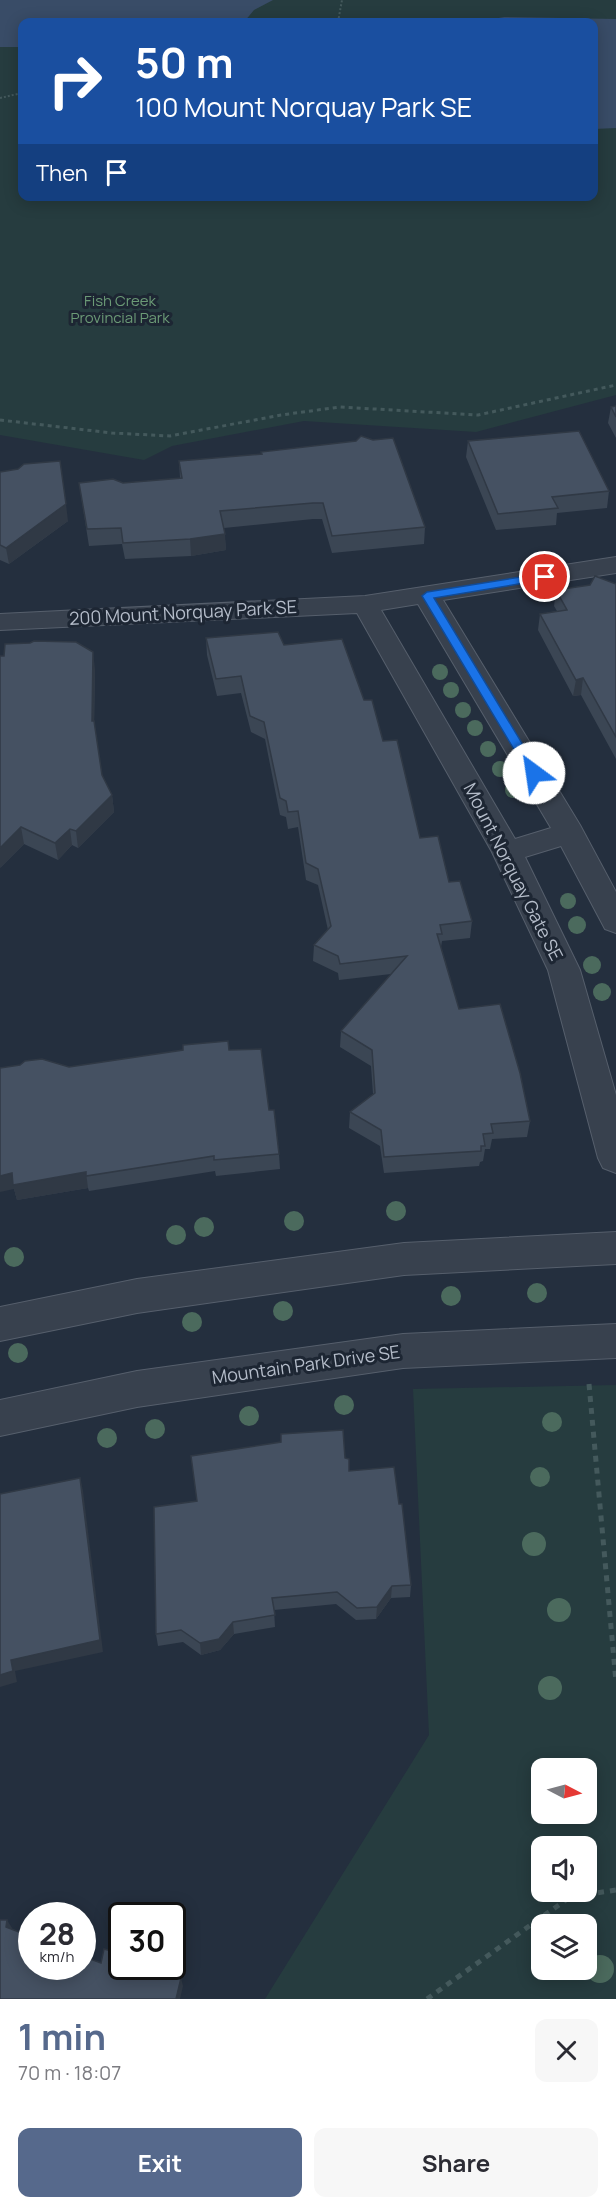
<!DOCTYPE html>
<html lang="en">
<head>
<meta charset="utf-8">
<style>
	:root { --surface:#fff; --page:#f7f7f7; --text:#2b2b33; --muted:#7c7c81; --accent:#56698c }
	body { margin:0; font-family:Manrope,sans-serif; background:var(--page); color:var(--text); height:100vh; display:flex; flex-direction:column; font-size:22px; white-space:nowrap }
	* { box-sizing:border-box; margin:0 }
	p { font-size:20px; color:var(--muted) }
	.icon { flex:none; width:33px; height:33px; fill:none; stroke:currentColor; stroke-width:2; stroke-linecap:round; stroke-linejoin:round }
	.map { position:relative; height:1999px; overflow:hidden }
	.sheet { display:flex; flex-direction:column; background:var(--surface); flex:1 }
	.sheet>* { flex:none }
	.banner { position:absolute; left:18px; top:18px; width:580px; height:183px; border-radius:12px; box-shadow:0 3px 15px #0003; background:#1a4fa0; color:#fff; overflow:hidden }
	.needle { width:39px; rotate:96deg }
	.controls { position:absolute; left:531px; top:1758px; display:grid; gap:12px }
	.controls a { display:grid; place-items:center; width:66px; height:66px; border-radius:12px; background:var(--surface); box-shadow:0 3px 15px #0003; font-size:30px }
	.speed { position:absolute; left:18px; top:1902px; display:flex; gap:12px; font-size:30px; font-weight:700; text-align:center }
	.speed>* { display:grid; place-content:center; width:78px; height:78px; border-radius:50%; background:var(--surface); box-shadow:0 3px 15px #0003; line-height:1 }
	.speed small { font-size:15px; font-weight:400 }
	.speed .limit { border:3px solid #111; border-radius:9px; background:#fff; color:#111 }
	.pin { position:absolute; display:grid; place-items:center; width:51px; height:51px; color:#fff; margin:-26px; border:3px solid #fff; border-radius:50%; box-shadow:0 2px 6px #0007 }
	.me { position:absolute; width:66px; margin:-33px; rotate:329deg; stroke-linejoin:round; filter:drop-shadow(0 0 4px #0008) }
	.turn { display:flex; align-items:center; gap:21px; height:126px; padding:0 18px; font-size:27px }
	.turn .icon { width:78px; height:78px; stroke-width:2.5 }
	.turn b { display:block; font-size:42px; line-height:51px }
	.then { display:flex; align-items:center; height:57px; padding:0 18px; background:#0003; gap:12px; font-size:22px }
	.round { display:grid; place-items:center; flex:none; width:63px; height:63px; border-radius:12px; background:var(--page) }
	.headline { display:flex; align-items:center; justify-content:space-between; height:102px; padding:0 18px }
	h1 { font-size:36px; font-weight:700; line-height:45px; color:var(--accent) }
	.action { display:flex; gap:12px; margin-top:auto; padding:12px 18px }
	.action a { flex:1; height:69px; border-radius:12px; background:var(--accent); color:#fff; font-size:24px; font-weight:700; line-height:69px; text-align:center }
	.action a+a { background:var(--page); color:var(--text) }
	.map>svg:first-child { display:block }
	.green { fill:#263c3f; fill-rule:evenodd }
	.water { fill:#394c67 }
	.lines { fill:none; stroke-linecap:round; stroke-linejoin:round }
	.minor-casing { stroke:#565f6c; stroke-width:2 }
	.path-far2 { stroke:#44595c; stroke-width:2; stroke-dasharray:2 2; stroke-linecap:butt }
	.path-far1 { stroke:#44595c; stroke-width:3; stroke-dasharray:4 4; stroke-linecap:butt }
	.path { stroke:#44595c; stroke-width:5; stroke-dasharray:6 6; stroke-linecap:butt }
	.minor { fill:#38414e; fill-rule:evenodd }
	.tree { fill:#4b6a5d }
	.wall { fill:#3b4654 }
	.shaded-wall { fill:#303945 }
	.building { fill:#455162; stroke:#303945; stroke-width:1.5 }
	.route { fill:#1a73e8; stroke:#114b97; stroke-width:1.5 }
	.labels { text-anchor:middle; stroke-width:6; stroke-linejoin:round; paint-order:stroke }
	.far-park-label { font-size:15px; fill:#6b9a76; stroke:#1d2633 }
	.street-label { font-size:18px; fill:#b4bcc9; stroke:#1d2633 }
</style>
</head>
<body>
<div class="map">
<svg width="616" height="1999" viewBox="0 0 616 1999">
	<rect width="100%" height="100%" fill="#242f3e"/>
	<!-- green -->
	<path class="green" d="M0 0H616V395L476 432 304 421 172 446 144 460 0 435ZM22 22H594V196H22Z
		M616 1385V1999H265L429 1735 413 1389ZM586 1768V1814H542V1768ZM586 1846V1892H542V1846ZM586 1924V1970H542V1924Z"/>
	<!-- water -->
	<path class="water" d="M0 0H273L254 10 244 22H22V47H0Z
		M504 17 616 19V128L594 129V22H477Z"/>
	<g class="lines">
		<!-- minor casing -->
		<g class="minor-casing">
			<path id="minor" d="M616 557V573L443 600 580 825 616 892V933L605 929 561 846 525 857 580 970 616 1095V1173L603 1168 598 1158 548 970 492 852 357 613 0 630V614L365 596ZM418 604 551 828 515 839 381 610Z
				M616 1232V1264L404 1275 137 1313 0 1341V1307L137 1279 404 1243Z
				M616 1324V1358L403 1368 137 1407 0 1436V1400L137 1371 403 1334Z"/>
		</g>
		<!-- path-far2 -->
		<path class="path-far2" d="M338 22 342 0
			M0 98 22 93"/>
		<!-- path-far1 -->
		<path class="path-far1" d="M0 420 112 433 170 436 281 415 340 407 478 415 616 385"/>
		<!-- path -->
		<path class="path" d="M589 1384 616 1682
			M427 1999 570 1897 616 1890"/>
		<!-- minor -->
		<use href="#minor" class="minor"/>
	</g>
	<!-- trees -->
	<g class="tree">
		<circle cx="440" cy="672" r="8"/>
		<circle cx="451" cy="690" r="8"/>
		<circle cx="463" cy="710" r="8"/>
		<circle cx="475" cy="728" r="8"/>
		<circle cx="488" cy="749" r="8"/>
		<circle cx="500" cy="769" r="8"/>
		<circle cx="513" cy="790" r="8"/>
		<circle cx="568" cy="901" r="8"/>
		<circle cx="577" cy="925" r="9"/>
		<circle cx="592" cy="965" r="9"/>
		<circle cx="602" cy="992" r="9"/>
		<circle cx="396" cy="1211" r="10"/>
		<circle cx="294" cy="1221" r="10"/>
		<circle cx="204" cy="1227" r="10"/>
		<circle cx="176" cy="1235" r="10"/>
		<circle cx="14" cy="1257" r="10"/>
		<circle cx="537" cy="1293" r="10"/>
		<circle cx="451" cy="1296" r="10"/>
		<circle cx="283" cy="1311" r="10"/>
		<circle cx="192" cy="1322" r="10"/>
		<circle cx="18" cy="1353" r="10"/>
		<circle cx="344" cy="1405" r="10"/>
		<circle cx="249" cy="1416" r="10"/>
		<circle cx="552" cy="1422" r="10"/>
		<circle cx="155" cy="1429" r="10"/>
		<circle cx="107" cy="1438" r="10"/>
		<circle cx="540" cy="1477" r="10"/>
		<circle cx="534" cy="1544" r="12"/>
		<circle cx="559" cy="1610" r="12"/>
		<circle cx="550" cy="1688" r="12"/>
		<circle cx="600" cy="1969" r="14"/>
	</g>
	<!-- wall -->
	<path class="wall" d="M616 406V438L608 423 611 407Z
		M468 441 609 491 607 508 557 513 556 525 496 530 466 457Z
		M179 461 425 527 424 544 332 553 322 519H313L224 528 226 550 191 556 125 559 122 544 89 546 79 483H123L180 478Z
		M0 472 68 521 9 564 0 560Z
		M616 584V759L581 695 573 696 538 630 540 614 557 611 554 606 556 590Z
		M206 638 284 645 364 700 383 741 420 838 449 882 472 921 470 938 442 941 441 947 459 1009 530 1121 527 1137 492 1139 490 1149H485L483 1161 480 1162 479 1166 384 1173 380 1146 349 1128 350 1112 373 1094 371 1066 340 1047 341 1031 391 974 339 980 338 973 313 961 314 945 328 930 318 885 306 880 298 827 288 829 286 817 280 815 265 739 251 732 241 693 217 696 207 655Z
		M95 669 94 721 102 775 112 795 114 812 78 848 72 845 58 860 24 844 0 868Z
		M229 1050 269 1110 279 1154 280 1169 216 1176 215 1171 89 1191 88 1188 17 1200 14 1189 69 1067Z
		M345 1458 349 1471 399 1504 411 1585 410 1597 391 1598 376 1619 356 1620 336 1604 274 1610 275 1627 234 1634 220 1650 201 1655 183 1642 158 1646 156 1634 197 1501Z"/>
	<!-- shaded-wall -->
	<path class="shaded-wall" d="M66 504 68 521 9 564 6 548Z
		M225 534 226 550 191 556 190 539Z
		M93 652 95 669 94 738 92 721Z
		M583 678 581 695 573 696 576 680Z
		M112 795 114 812 78 848 76 831Z
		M21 827 24 844 0 868V848Z
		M70 829 72 845 58 860 55 843Z
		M86 1172 88 1188 17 1200 14 1189 0 1192V1176L12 1173Z
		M80 1478 83 1491 103 1652 15 1671 17 1682 0 1687V1675L11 1660Z
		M392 1586 391 1598 376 1619 377 1607Z
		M233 1622 234 1634 220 1650 201 1655 200 1643Z
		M7 1920 12 1928 11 1935 6 1927Z
		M181 1978 183 1986 180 1999H176Z"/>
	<!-- building -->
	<path class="building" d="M616 406V417L611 407Z
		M579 431 609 491 552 497 558 508 498 514 468 441Z
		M361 436 373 440 393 438 425 527 332 536 323 503H313L220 511 225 534 190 539 123 543 121 528 87 529 79 483 113 479 123 483 182 478 179 461 262 454 261 452 356 441Z
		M60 461 66 504 6 548 0 545V472L18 469 24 464Z
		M595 576 616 584V737L583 678 576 680 540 614 567 610 556 590 590 585Z
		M278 632 284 645 342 639 364 700H372L383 741 397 740 420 838 438 836 449 882 460 881 472 921 440 925 442 934H437L459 1009 500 1004 520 1073 530 1121 491 1124 493 1133 483 1134 485 1146H481V1151L384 1157 381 1130 350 1112 375 1093 372 1050 341 1031 407 956 340 964 338 956 314 945 331 926 318 869 306 863 298 811 288 812 286 801 280 798 264 722 250 716 241 676 216 679 206 638Z
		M34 641 76 642 93 652 92 721H94L102 775 112 795 76 831 70 829 55 843 21 827 0 848V656H4L5 644 30 643Z
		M228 1041 229 1050 261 1049 269 1110H274L279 1154 214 1160V1156L86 1176V1172L13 1185 12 1173 0 1176V1068L20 1065 25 1061 42 1059 69 1067 183 1050V1045Z
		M343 1430 345 1458 349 1459V1471L394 1467 399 1504H402L411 1585 392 1586 377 1607 357 1608 337 1592 272 1598 275 1615 233 1622 219 1639 200 1643 181 1630 156 1634 154 1507 197 1501 191 1456 281 1442V1434Z
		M80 1478 100 1640 11 1660 13 1671 0 1675V1494Z
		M0 1920H7L6 1927 32 1937V1966H82V1956L101 1963 104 1949 122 1954V1966H148V1969L181 1978 176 1999H0Z"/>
	<!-- route -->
	<path class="route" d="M545 573 549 574V579L434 598 540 773 534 778 530 776 422 596 427 592Z"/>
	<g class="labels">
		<!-- far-park labels -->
		<g class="far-park-label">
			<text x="120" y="306">Fish Creek<tspan x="120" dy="17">Provincial Park</tspan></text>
		</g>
		<!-- street labels -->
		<g class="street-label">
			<text transform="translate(183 613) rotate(-3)" y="6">200 Mount Norquay Park SE</text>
			<text transform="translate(513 872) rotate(63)" y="6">Mount Norquay Gate SE</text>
			<text transform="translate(306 1365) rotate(-8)" y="6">Mountain Park Drive SE</text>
		</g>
	</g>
</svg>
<div class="controls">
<a><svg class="needle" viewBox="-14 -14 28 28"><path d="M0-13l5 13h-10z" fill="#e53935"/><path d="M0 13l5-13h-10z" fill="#7c7c81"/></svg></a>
<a><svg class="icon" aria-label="sound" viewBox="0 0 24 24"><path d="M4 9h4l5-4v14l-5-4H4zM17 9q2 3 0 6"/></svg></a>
<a><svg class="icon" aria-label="layers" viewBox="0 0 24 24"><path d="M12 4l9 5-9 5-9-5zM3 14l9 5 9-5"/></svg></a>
</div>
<div class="speed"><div>28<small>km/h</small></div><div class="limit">30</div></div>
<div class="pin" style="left:545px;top:577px;background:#d93025"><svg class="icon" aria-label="arrive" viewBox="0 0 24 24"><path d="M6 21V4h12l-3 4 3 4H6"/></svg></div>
<svg class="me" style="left:534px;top:773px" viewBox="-20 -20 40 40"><circle r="19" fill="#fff"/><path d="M0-13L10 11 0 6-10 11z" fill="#1a73e8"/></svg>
<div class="banner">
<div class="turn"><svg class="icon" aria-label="right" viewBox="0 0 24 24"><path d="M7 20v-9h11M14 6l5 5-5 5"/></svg><div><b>50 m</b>100 Mount Norquay Park SE</div></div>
<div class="then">Then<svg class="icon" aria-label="arrive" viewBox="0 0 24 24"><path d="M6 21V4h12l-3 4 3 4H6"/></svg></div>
</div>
</div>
<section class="sheet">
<div class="headline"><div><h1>1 min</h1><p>70 m · 18:07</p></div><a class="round"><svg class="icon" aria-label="close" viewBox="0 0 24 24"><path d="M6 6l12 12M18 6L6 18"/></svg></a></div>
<div class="action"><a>Exit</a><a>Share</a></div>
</section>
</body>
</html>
